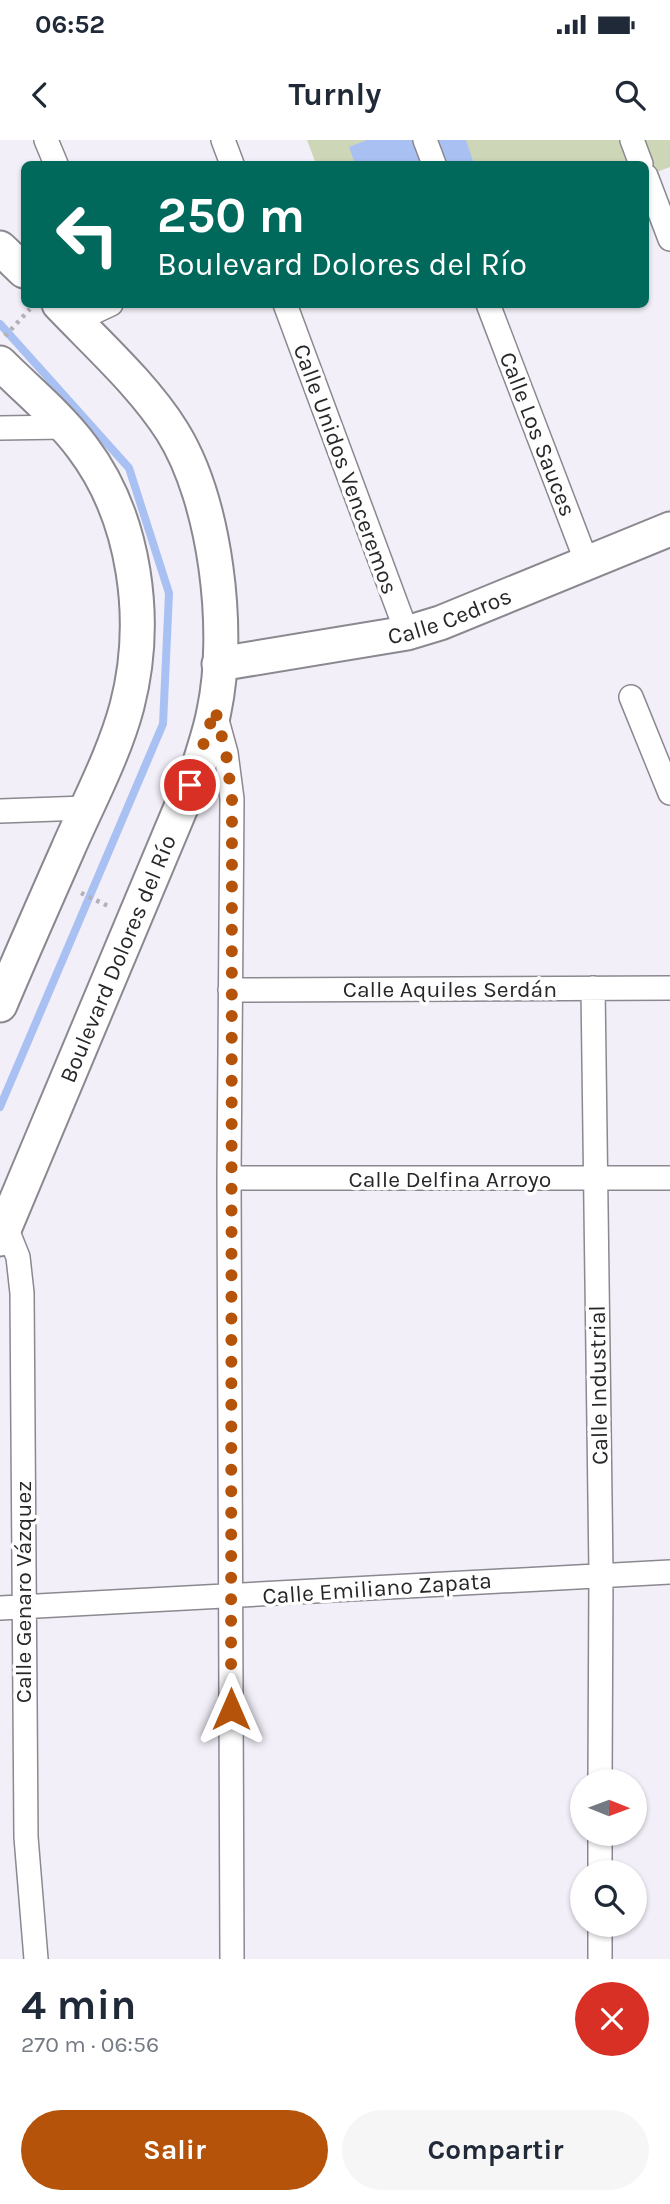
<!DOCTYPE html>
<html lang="es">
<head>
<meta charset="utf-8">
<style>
	:root { --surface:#fff; --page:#f6f6f7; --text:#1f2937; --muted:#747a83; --accent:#b45309 }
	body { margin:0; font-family:Karla,sans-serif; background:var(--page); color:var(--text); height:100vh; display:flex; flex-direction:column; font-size:26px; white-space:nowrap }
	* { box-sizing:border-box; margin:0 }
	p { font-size:23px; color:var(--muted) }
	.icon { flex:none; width:38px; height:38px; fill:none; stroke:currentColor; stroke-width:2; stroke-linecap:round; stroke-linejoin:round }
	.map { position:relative; height:1819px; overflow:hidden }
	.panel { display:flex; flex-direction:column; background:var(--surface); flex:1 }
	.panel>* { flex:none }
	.guide { position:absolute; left:21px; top:21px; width:628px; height:147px; border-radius:10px; box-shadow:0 2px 5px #0004; background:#00695c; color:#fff; overflow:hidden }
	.needle { width:46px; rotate:91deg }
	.tools { position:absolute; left:570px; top:1629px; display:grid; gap:14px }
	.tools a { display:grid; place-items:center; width:77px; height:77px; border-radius:50%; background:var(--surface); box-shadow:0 2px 5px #0004; font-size:35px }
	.pin { position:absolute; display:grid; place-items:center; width:60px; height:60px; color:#fff; margin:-30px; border:4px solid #fff; border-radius:50%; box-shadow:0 2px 7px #0007 }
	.me { position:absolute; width:77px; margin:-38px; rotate:0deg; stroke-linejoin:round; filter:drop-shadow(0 0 5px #0008) }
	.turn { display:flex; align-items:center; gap:24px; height:147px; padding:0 21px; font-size:32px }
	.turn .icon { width:91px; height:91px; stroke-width:2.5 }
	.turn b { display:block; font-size:49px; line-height:60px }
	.round { display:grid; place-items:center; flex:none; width:74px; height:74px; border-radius:37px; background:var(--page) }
	.headline { display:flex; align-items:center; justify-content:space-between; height:119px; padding:0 21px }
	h1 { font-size:42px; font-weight:700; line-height:52px }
	.primary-button { display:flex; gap:14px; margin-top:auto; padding:14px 21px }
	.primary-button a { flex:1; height:80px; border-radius:42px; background:var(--accent); color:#fff; font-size:28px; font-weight:700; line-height:80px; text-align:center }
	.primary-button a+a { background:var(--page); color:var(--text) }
	.status { display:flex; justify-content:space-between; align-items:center; height:49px; padding:0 35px; background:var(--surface); direction:ltr }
	.status svg { height:19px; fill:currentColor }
	header { display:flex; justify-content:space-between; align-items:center; height:91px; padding:0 21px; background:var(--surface); font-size:32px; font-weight:700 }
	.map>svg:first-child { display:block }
	.green { fill:#cdd6b6 }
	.water { fill:#a9c1f2 }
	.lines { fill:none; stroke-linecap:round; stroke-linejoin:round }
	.stream { stroke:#a9c1f2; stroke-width:8 }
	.street-casing { stroke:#8b8890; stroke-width:26 }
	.secondary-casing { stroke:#8b8890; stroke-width:37 }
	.path { stroke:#b3b0b7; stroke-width:4.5; stroke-dasharray:3.5 5; stroke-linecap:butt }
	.street { stroke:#fff; stroke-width:23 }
	.secondary { stroke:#fff; stroke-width:33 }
	.route { stroke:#b45309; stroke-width:12; stroke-dasharray:0 21.6 }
	.labels { text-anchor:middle; stroke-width:7; stroke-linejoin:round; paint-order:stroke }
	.street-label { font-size:23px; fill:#272629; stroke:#fefefe }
</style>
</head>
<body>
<div class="status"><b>06:52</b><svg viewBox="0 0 49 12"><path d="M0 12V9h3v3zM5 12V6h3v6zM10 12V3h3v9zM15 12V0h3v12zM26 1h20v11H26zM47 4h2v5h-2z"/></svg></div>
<header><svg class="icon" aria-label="back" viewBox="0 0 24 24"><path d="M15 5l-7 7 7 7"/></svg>Turnly<svg class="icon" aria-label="search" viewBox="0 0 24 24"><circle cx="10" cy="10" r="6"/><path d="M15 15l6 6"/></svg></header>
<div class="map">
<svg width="670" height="1819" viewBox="0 0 670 1819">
	<rect width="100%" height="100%" fill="#f2eff8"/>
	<!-- green -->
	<path class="green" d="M307 0H670V27L646 36V24H316Z"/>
	<!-- water -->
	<path class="water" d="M367 0H466L474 24H355L349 7Z"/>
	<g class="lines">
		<!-- stream -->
		<path class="stream" d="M0 184 129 328 169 453 163 584 0 967"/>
		<!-- street casing -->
		<g class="street-casing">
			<path id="street" d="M46 0 56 24
				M223 0 232 24
				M425 0 434 24
				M632 0 641 24
				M646 36 670 99
				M285 164 407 493
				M488 164 587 423
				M75 181 111 164
				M0 288 65 287
				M631 557 670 653
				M215 573 226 613 232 659 229 1038 232 1819
				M0 671 85 668
				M593 848 601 1433 600 1642
				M230 850 670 848
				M229 1038H670
				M6 1087 18 1117 22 1153 26 1697 36 1819
				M0 1468 670 1432
				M600 1732V1694
				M600 1819V1785"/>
		</g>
		<!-- secondary casing -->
		<g class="secondary-casing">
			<g id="secondary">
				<path d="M0 108 24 131"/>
				<path d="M0 223C27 250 59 276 82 307 136 378 149 481 127 566 114 615 88 663 68 709 45 761 22 813 0 865"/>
				<path id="s1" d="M219 524 407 493 440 483 670 389"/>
				<path id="s2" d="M0 1099 200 622C205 605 211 588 214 571 231 491 216 361 172 291 143 245 97 204 59 164"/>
			</g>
		</g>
		<!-- path -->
		<path class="path" d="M5 196 30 169
			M81 753 108 766"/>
		<!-- street -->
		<use href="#street" class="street"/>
		<!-- secondary -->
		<use href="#secondary" class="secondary"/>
	</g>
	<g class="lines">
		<!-- route -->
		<path class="route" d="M190 645 215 569 226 613 232 659 231 1569"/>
	</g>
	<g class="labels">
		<!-- street labels -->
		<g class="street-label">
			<text transform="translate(538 294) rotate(69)" y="8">Calle Los Sauces</text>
			<text transform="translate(346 329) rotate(70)" y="8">Calle Unidos Venceremos</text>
			<text dy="8" stroke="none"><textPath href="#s1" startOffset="236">Calle Cedros</textPath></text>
			<text dy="8" stroke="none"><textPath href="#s2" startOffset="304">Boulevard Dolores del Río</textPath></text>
			<text x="450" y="857">Calle Aquiles Serdán</text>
			<text x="450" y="1047">Calle Delfina Arroyo</text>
			<text transform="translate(598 1245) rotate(-91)" y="8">Calle Industrial</text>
			<text transform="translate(377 1448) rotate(-4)" y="8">Calle Emiliano Zapata</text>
			<text transform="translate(23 1452) rotate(-90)" y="8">Calle Genaro Vázquez</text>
		</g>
	</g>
</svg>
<div class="tools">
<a><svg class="needle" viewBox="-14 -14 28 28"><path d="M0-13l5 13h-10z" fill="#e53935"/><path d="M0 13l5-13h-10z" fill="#747a83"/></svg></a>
<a><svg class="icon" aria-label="search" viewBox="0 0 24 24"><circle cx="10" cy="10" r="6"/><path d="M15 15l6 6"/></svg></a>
</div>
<div class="pin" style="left:190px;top:645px;background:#d93025"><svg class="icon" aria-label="arrive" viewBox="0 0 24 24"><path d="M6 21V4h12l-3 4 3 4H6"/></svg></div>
<svg class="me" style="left:231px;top:1569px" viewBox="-20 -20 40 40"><path d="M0-17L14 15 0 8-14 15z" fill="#b45309" stroke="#fff" stroke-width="4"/></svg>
<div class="guide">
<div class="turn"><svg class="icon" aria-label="left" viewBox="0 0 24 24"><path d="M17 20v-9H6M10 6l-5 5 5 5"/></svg><div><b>250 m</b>Boulevard Dolores del Río</div></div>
</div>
</div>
<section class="panel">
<div class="headline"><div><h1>4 min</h1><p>270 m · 06:56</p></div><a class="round" style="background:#d93025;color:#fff"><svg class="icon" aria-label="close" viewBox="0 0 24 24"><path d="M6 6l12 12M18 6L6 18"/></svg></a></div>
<div class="primary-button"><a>Salir</a><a>Compartir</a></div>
</section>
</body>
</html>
